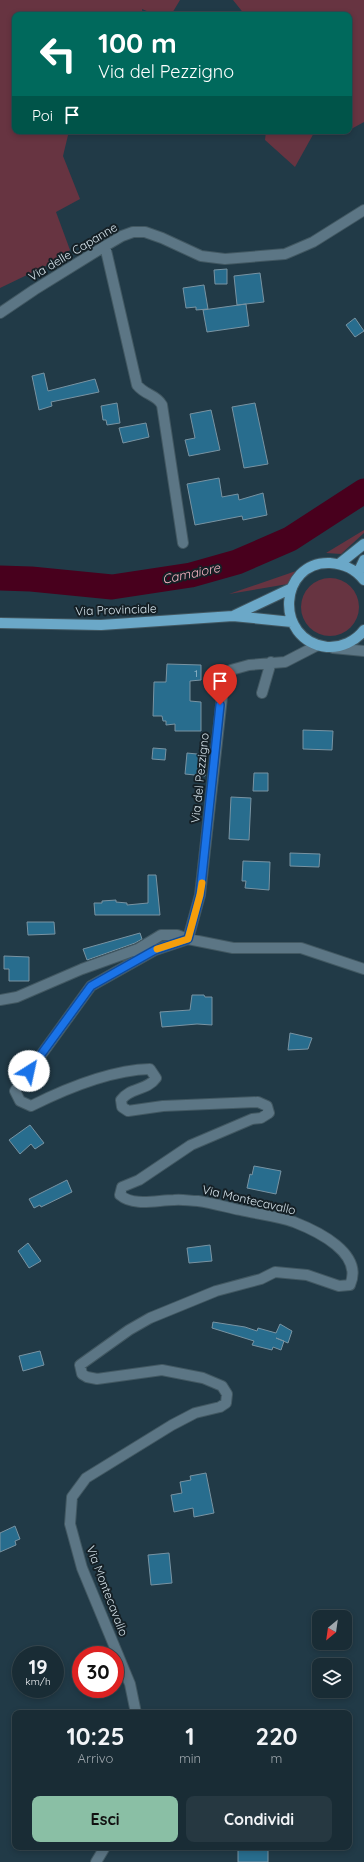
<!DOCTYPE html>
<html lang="it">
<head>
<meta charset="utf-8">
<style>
	:root { --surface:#192c35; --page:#263841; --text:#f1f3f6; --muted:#9fa7ad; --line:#374850; --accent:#8abfa5 }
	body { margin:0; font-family:Quicksand,sans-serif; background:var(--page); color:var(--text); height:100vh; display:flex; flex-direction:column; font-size:15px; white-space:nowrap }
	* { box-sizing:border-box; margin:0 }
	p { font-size:13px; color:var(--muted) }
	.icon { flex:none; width:22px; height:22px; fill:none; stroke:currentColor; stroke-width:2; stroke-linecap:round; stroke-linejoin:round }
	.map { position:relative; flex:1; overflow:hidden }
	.drawer { position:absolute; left:12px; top:1710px; width:340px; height:140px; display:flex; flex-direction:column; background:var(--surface); border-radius:8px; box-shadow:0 2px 6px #0003,0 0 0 1px var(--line) }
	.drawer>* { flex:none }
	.banner { position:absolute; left:12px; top:12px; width:340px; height:122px; border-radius:8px; box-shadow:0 2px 6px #0003,0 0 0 1px var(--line); background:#00695c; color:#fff; overflow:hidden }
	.needle { width:26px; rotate:209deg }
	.tools { position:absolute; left:312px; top:1610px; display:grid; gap:8px }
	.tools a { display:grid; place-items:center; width:40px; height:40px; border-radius:8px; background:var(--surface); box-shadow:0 2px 6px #0003,0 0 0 1px var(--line); font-size:20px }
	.speed { position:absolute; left:12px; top:1646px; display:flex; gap:8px; font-size:20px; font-weight:700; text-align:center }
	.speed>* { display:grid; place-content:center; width:52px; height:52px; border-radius:50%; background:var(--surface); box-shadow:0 2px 6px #0003,0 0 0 1px var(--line); line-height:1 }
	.speed small { font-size:10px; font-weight:400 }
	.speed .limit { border:6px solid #d22; background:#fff; color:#111 }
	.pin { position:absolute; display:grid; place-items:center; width:34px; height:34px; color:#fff; margin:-41px -17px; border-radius:50% 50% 50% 0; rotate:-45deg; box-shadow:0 0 4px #0007 }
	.pin .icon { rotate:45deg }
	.me { position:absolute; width:44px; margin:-22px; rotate:35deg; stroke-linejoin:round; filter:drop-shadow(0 0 3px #0008) }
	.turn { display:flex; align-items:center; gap:14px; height:84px; padding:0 20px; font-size:18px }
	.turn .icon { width:52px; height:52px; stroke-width:2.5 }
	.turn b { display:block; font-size:28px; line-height:34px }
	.then { display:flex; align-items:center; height:38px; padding:0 20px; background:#0003; gap:8px; font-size:15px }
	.eta { display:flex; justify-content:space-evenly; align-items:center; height:68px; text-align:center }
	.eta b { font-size:24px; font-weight:800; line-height:28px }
	.button { display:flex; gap:8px; margin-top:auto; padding:8px 20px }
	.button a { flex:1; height:46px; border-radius:8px; background:var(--accent); color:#111; font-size:16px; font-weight:800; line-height:46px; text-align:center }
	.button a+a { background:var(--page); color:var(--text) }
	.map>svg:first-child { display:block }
	.green { fill:#673441 }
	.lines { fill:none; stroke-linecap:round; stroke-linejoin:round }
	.river { stroke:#48001d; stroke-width:25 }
	.building { fill:#286d8e; stroke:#7893a2 }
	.minor-casing { stroke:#425862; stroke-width:12 }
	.major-casing { stroke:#425862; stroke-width:12 }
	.minor { stroke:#5c7685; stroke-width:10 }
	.major { stroke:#6ba8c8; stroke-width:10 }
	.route-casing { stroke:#114b97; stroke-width:10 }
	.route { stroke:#1a73e8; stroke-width:7 }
	.slow { stroke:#f59e0b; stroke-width:7 }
	.labels { text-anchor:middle; stroke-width:4; stroke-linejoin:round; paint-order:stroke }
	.number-label { font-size:10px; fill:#aac6d4 }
	.street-label { font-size:12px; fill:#d6e4ec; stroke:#152026 }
	.water-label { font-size:13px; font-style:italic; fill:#fdb8c7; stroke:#152026 }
</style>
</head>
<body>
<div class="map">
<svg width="364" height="1862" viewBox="0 0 364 1862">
	<rect width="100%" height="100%" fill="#213a47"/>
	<!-- green -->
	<path class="green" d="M0 0H180L171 15H156L142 9 143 15H15V131H69L63 156 80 199 56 212 70 250 54 262 0 288Z
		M233 0H364V122L353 128H349V15H245Z
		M266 131H315L295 167 265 140Z
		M364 530V533L341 554 326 553Z
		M296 571 288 584 229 594Z
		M301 607a29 29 0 1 1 58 0a29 29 0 1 1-58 0Z"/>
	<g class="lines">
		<!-- river -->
		<path class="river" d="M0 578 31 579 112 587 191 575 237 562 290 539 364 491"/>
	</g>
	<!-- building -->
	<path class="building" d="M227 269V284H215L214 270Z
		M260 273 264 302 237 305 234 276Z
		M204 285 208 309 196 310V307L186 308 183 288Z
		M246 304 249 326 207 332 203 310Z
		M355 318 364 331 355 337 346 325Z
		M44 373 48 391 95 379 99 392 51 402 52 406 39 410 32 376Z
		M117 403 120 423 107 425 106 420H103L101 406Z
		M255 403 268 464 244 468 232 407Z
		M211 410 220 450 189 456 185 440 195 438 190 414Z
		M146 423 149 437 123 443 119 428Z
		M219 478 222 497 238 494 239 500 263 493 267 515 243 520 242 516 195 525 187 484Z
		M167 664 201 665V680L190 681V701L201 702V731H175V724L166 725V721H163L162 716H153L154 682H166Z
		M303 730 333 731 332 750 303 749Z
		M153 748 166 749 165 760 152 759Z
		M187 753 207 755 205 776 185 774Z
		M254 773H268V791H253Z
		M231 797 251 798 249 840 229 839Z
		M290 853 320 854 319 867 290 866Z
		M243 861 270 862 269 890 245 888 246 881H242Z
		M148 875H156L160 915H95L94 903H102V901L116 900V902L127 903V905L148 903Z
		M27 922H54L55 934 28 935Z
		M140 933 142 939 135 943 87 960 83 949Z
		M4 956 29 957V981H9V969H4Z
		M192 995H204L205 997H212V1025L197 1024 162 1027 160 1012 190 1010Z
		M290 1033 312 1038 308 1049 288 1050Z
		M30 1125 44 1143 35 1149 31 1144 20 1154 9 1140Z
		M254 1166 281 1171 276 1194 247 1188 250 1174 252 1175Z
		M67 1180 72 1192 41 1207 40 1205 34 1208 29 1199Z
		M28 1243 41 1261 29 1268 18 1251Z
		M210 1245 212 1261 189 1263 187 1248Z
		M213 1322 245 1327 257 1331 258 1328 276 1333 280 1324 292 1331 288 1343 276 1338 284 1341 281 1350 273 1347 272 1350 252 1345 254 1341 212 1328Z
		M40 1351 44 1365 23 1371 19 1356Z
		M206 1473 214 1513 194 1517 193 1508 174 1512 171 1495 182 1493 180 1482 191 1480 190 1476Z
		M15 1526 20 1539 15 1541 16 1545 0 1552V1533Z
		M169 1553 172 1583 151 1585 148 1555Z
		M238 1847H268V1862H238Z"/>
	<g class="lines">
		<!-- minor casing -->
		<g class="minor-casing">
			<path id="minor" d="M105 246 137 385C146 396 156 394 162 405L183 543
				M0 313 34 290 105 246 122 236 133 232H145L162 238 201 256 225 259 285 254 313 242 364 210
				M333 648 364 651
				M262 693 271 662
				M188 939 200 895 224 679 231 670 249 665 285 662 318 645
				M0 1000 17 997 82 969 138 949 161 935H177L188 939 233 948H301L364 969
				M136 1713 130 1684 82 1568 70 1524 72 1497 86 1478 172 1425 195 1413 220 1407 226 1403 227 1394 222 1386 203 1378 162 1370 97 1379 87 1377 82 1374 80 1365 129 1330 150 1318 216 1291 261 1279 275 1272 307 1275 339 1286 350 1285C364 1253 317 1231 294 1222 277 1216 257 1214 240 1210 226 1207 212 1203 198 1201 190 1201 182 1199 174 1200 157 1200 134 1207 120 1195L122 1187 139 1180 191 1145 252 1119 261 1118 269 1113 267 1106 258 1102 163 1106 128 1111 122 1107 121 1100C130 1087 147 1091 156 1078L150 1069C112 1070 65 1089 31 1106L20 1101 15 1091 91 986 155 950 188 939
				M96 1862 105 1847"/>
		</g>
		<!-- major casing -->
		<g class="major-casing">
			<path id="major" d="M339 564 364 544
				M358 573 364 560
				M364 580C355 569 345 564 330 563 279 561 273 640 327 647 341 648 356 641 364 630
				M233 616 292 588
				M0 623 101 625 233 616 292 622"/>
		</g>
		<!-- minor -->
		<use href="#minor" class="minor"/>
		<!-- major -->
		<use href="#major" class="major"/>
	</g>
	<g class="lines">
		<!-- route casing -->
		<g class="route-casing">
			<path id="route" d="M29 1071 91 986 155 950 188 939 200 895 220 705"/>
		</g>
		<!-- route -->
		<use href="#route" class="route"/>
		<!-- slow -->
		<path class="slow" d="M157 949 188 939 200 895 202 883"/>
	</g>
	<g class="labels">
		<!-- number labels -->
		<g class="number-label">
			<text x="196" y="677">1</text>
		</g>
		<!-- street labels -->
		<g class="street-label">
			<text transform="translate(73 252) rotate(-31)" y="4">Via delle Capanne</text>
			<text transform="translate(116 610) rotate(-2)" y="4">Via Provinciale</text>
			<text transform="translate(200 778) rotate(-84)" y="4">Via del Pezzigno</text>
			<text transform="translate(249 1200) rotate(13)" y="4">Via Montecavallo</text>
			<text transform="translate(107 1591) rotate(69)" y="4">Via Montecavallo</text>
		</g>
		<!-- water labels -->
		<g class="water-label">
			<text transform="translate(191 573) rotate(-12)" y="5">Camaiore</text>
		</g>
	</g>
</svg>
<div class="tools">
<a><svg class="needle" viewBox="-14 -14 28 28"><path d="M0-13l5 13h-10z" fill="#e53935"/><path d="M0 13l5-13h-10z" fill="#9fa7ad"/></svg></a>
<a><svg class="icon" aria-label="layers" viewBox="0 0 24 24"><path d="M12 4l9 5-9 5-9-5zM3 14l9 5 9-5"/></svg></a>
</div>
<div class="speed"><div>19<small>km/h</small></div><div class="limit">30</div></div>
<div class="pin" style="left:220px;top:705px;background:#d93025"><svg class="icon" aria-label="arrive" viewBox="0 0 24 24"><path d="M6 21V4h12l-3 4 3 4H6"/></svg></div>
<svg class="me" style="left:29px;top:1071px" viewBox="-20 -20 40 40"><circle r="19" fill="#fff"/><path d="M0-13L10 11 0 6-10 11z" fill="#1a73e8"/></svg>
<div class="banner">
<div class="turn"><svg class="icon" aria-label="left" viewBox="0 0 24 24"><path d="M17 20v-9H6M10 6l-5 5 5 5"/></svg><div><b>100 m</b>Via del Pezzigno</div></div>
<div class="then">Poi<svg class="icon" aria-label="arrive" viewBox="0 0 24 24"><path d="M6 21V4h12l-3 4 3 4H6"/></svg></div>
</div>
<section class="drawer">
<div class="eta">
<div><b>10:25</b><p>Arrivo</p></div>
<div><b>1</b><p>min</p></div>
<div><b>220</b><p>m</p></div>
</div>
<div class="button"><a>Esci</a><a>Condividi</a></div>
</section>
</div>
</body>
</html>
